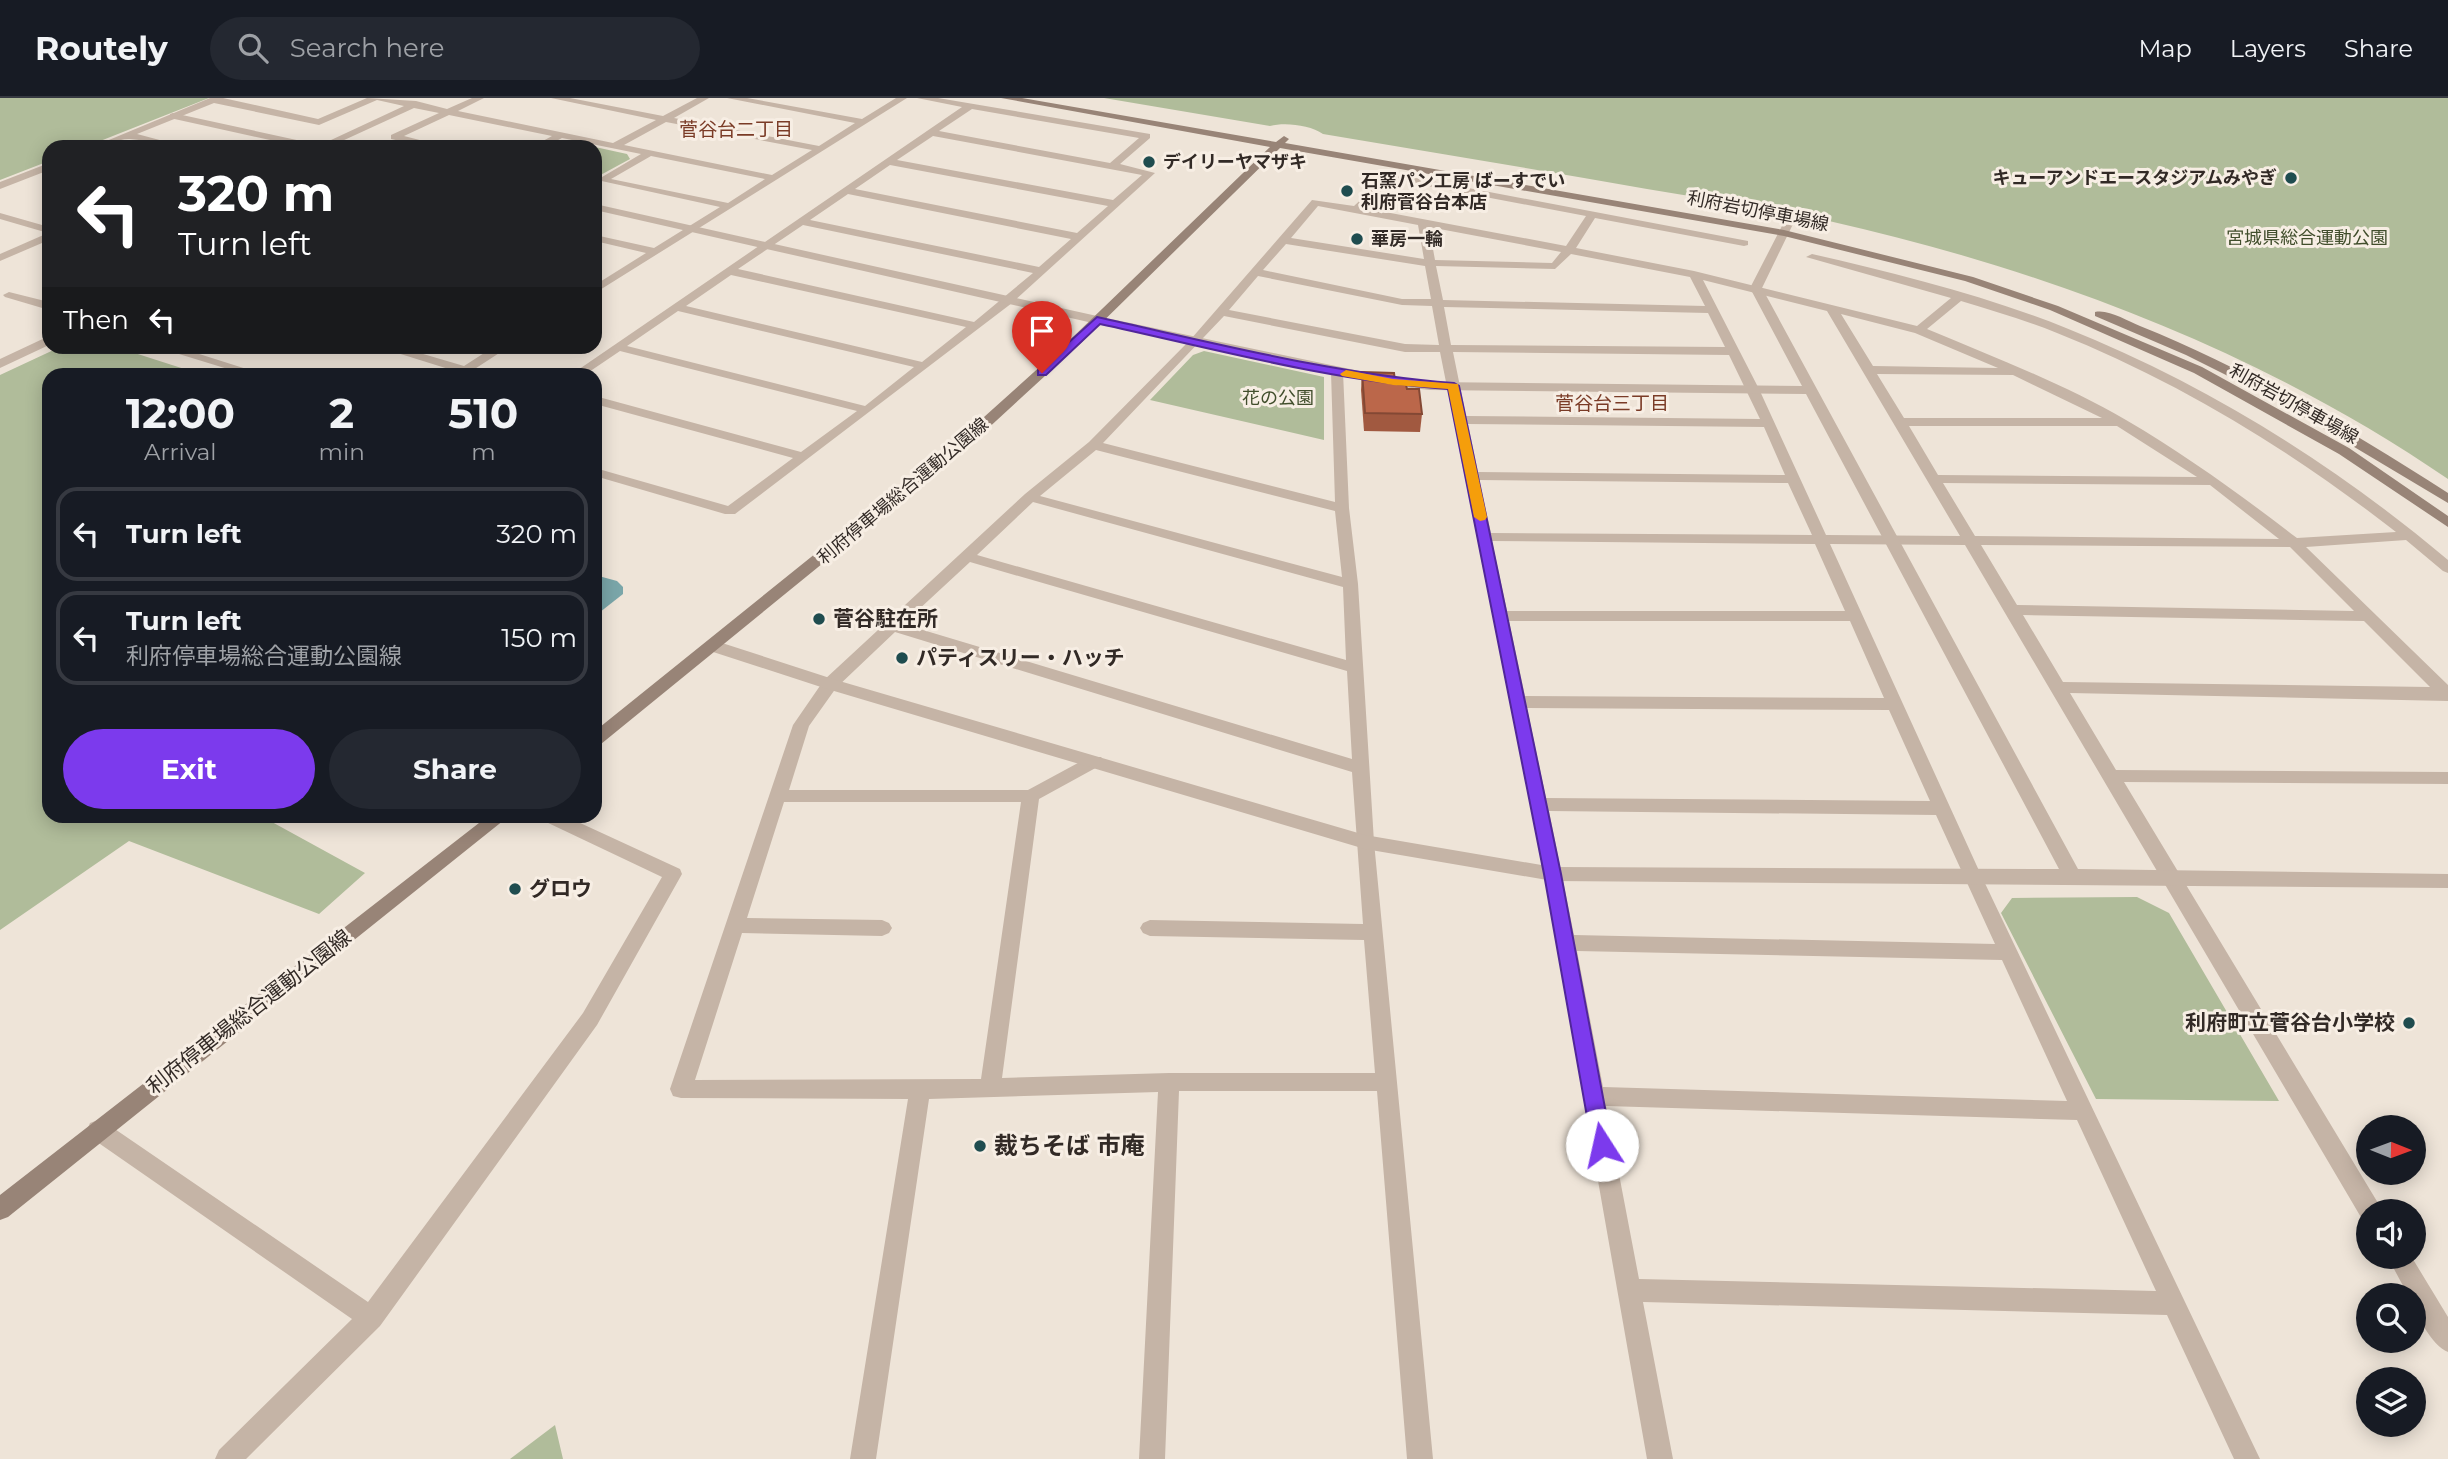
<!DOCTYPE html>
<html lang="en">
<head>
<meta charset="utf-8">
<style>
	:root { --surface:#171b24; --page:#242831; --text:#f1f3f6; --muted:#9ea1a6; --line:#363941; --accent:#7c3aed }
	body { margin:0; font-family:Montserrat,"Noto Sans JP",sans-serif; background:var(--page); color:var(--text); height:100vh; display:flex; flex-direction:column; font-size:26px; white-space:nowrap }
	* { box-sizing:border-box; margin:0 }
	p { font-size:23px; color:var(--muted) }
	.icon { flex:none; width:38px; height:38px; fill:none; stroke:currentColor; stroke-width:2; stroke-linecap:round; stroke-linejoin:round }
	.map { position:relative; flex:1; overflow:hidden }
	.sheet { position:absolute; left:42px; top:270px; width:560px; height:455px; display:flex; flex-direction:column; background:var(--surface); border-radius:21px; box-shadow:0 4px 18px #0003 }
	.sheet>* { flex:none }
	.hud { position:absolute; left:42px; top:42px; width:560px; height:214px; border-radius:21px; box-shadow:0 4px 18px #0003; background:#202124; color:#fff; overflow:hidden }
	.needle { width:46px; rotate:91deg }
	.fabs { position:absolute; left:2356px; top:1017px; display:grid; gap:14px }
	.fabs a { display:grid; place-items:center; width:70px; height:70px; border-radius:50%; background:var(--surface); box-shadow:0 4px 18px #0003; font-size:35px }
	.pin { position:absolute; display:grid; place-items:center; width:60px; height:60px; color:#fff; margin:-72px -30px; border-radius:50% 50% 50% 0; rotate:-45deg; box-shadow:0 0 7px #0007 }
	.pin .icon { rotate:45deg }
	.me { position:absolute; width:77px; margin:-38px; rotate:350deg; stroke-linejoin:round; filter:drop-shadow(0 0 5px #0008) }
	.turn { display:flex; align-items:center; gap:24px; height:147px; padding:0 21px; font-size:32px }
	.turn .icon { width:91px; height:91px; stroke-width:2.5 }
	.turn b { display:block; font-size:49px; line-height:60px }
	.then { display:flex; align-items:center; height:66px; padding:0 21px; background:#0003; gap:14px; font-size:26px }
	.eta { display:flex; justify-content:space-evenly; align-items:center; height:119px; text-align:center }
	.eta b { font-size:42px; font-weight:700; line-height:49px }
	.primary-button { display:flex; gap:14px; margin-top:auto; padding:14px 21px }
	.primary-button a { flex:1; height:80px; border-radius:42px; background:var(--accent); color:#fff; font-size:28px; font-weight:700; line-height:80px; text-align:center }
	.primary-button a+a { background:var(--page); color:var(--text) }
	ul { padding:0; list-style:none }
	li { display:flex; align-items:center; gap:21px; height:94px; margin:0 14px 10px; padding:0 7px; border:4px solid var(--line); border-radius:21px }
	li div { flex:1 }
	li b { display:block; font-size:26px }
	li em { font-style:normal }
	header { display:flex; align-items:center; gap:42px; box-sizing:border-box; height:98px; padding:0 35px; background:var(--surface); border-bottom:2px solid var(--line) }
	header strong { font-size:33px }
	nav { display:flex; gap:38px; margin-inline-start:auto; font-size:24px }
	.search { width:490px; height:63px; background:var(--page); display:flex; align-items:center; gap:18px; box-sizing:border-box; padding:0 24px; border-radius:38px; color:var(--muted); font-size:26px }
	.map>svg:first-child { display:block }
	.green { fill:#b0bc9a }
	.water { fill:#7aa6a9 }
	.lines { fill:none; stroke-linecap:round; stroke-linejoin:round }
	.minor { fill:#c5b4a6; fill-rule:evenodd }
	.tertiary { fill:#c5b4a6; fill-rule:evenodd }
	.secondary { fill:#988477; fill-rule:evenodd }
	.wall { fill:#a15940 }
	.building { fill:#bb674a; stroke:#834834; stroke-width:2 }
	.route { fill:#7c3aed; stroke:#51269a; stroke-width:2 }
	.slow { fill:#f59e0b }
	.poi-dot { fill:#1f4c4f; stroke:#f7eee4; stroke-width:2.5 }
	.labels { text-anchor:middle; stroke-width:6; stroke-linejoin:round; paint-order:stroke }
	.far-poi-label { font-size:18px; font-weight:bold; fill:#322a26; stroke:#f7eee4; text-anchor:start }
	.far-street-label { font-size:18px; fill:#322a26; stroke:#f7eee4 }
	.far-park-label { font-size:18px; fill:#414e2c; stroke:#f7eee4 }
	.far-neighbourhood-label { font-size:19px; fill:#7a3b26; stroke:#f7eee4 }
	.poi-label { font-size:21px; font-weight:bold; fill:#322a26; stroke:#f7eee4; text-anchor:start }
	.street-label { font-size:21px; fill:#322a26; stroke:#f7eee4 }
	.near-poi-label { font-size:24px; font-weight:bold; fill:#322a26; stroke:#f7eee4; text-anchor:start }
</style>
</head>
<body>
<header>
<strong>Routely</strong>
<div class="search"><svg class="icon" aria-label="search" viewBox="0 0 24 24"><circle cx="10" cy="10" r="6"/><path d="M15 15l6 6"/></svg>Search here</div>
<nav><a>Map</a><a>Layers</a><a>Share</a></nav>
</header>
<div class="map">
<svg width="2448" height="1361" viewBox="0 0 2448 1361">
	<rect width="100%" height="100%" fill="#eee4d8"/>
	<!-- green -->
	<path class="green" d="M0 0H209L85 49H49V63L0 82Z
		M1104 0H2448V381C2263 254 2047 172 1829 123 1769 110 1708 101 1647 91 1539 72 1431 54 1323 36 1310 27 1285 24 1270 28Z
		M595 49 627 56 630 61 595 80Z
		M60 249H116L200 276H49V718H261L365 775 319 816 129 743 0 832V277Z
		M1204 253 1324 279V342L1150 302 1193 257Z
		M2137 799 2169 815 2279 1003 2096 1001 2001 815 2012 800Z
		M555 1327 563 1361H510Z"/>
	<!-- water -->
	<path class="water" d="M595 477 617 483 623 489V496L595 518Z"/>
	<g class="lines">
		<!-- minor -->
		<path class="minor" d="M210 0H223L318 21 367 0 416 3 447 11 472 0H484L458 13 613 45 656 22 551 0H570L663 18 697 0H709L674 20 819 48 855 25 727 0H747L862 21 896 0H907L595 195V187L646 155 595 143V137L654 150 720 109 597 82 641 56 562 40 545 49H532L552 38 449 17 404 38 447 49H428L391 41V37L439 15 414 10 329 49H316L404 8 377 2 319 27 214 5 137 36 186 49C166 49 149 42 130 41 119 40 106 49 92 49ZM666 24 812 52 772 77 624 47ZM651 58 765 81 728 105 611 81Z
			M917 0H938L1150 36V40L1120 66 1155 75 1012 205 735 416H725L595 378V370L728 408 793 360 595 306V298L801 354 857 313 620 253 586 276H572L962 9ZM972 11 1139 40 1110 65 939 33ZM933 38 1142 77 1113 102 897 62ZM890 67 1108 108 1077 135 855 91ZM848 96 1071 141 1039 169 810 122ZM803 127 1033 175 974 224 738 171ZM731 177 966 229 922 264 686 208ZM678 213 914 269 865 308 627 248Z
			M49 65V72L0 91V84Z
			M1400 77 1748 143V147L1744 148 1595 120 1576 150 1694 173 1917 228 1951 200 1806 159 1812 156C1895 175 1987 198 2066 230 2206 286 2334 366 2448 462V475L2443 473 2406 442 2306 449 2448 587V603L2070 595 2116 672 2448 674V686L2124 684 2378 1105 2381 1113H2368V1123L2362 1121 1965 447 1830 446 1981 777 2260 1361H2234L2167 1217 1643 1204 1673 1361H1647L1544 776 1440 254H1405L1224 218 1103 345 1335 404 1331 274 1337 270 1343 274 1349 410 1358 486 1374 744 1433 1361H1407L1377 993H1179L1165 1361H1139L1158 994 929 1001 876 1361H850L908 1001 681 1000 673 998 670 991 793 627 824 582 1025 396 1089 344 1191 241 1312 102 1354 108 1381 83ZM1401 83 1586 118 1566 148 1364 110 1389 87ZM1318 108 1418 127 1424 161 1291 140ZM1429 129 1561 154 1552 165 1435 162ZM1286 146 1425 168 1431 201H1402L1263 172ZM1571 156 1690 179 1705 208 1443 202 1436 168 1555 171ZM1258 178 1402 207 1432 208 1439 247 1405 246 1229 212ZM1703 182 1827 213 1960 438 1826 437 1759 291ZM1961 203C1993 213 2026 222 2057 235 2180 284 2292 353 2396 434L2297 440C2242 398 2186 357 2126 322 2064 286 1994 259 1927 231ZM1444 209 1708 215 1725 249 1451 247ZM1841 216 1915 235 1998 270 1873 268ZM1453 254 1729 257 1760 321 1466 318ZM1877 276 2013 277 2102 320H1904ZM1468 326 1764 329 1785 377 1478 374ZM1909 328H2117L2197 379 1938 377ZM1096 352 1335 413 1342 479 1040 398ZM1479 382 1788 385 1812 437 1491 435ZM1943 385 2210 387 2279 441 1975 438ZM1033 404 1343 489 1346 562 977 457ZM1492 443 1815 446 1845 513H1507ZM1981 447 2290 449 2354 513 2017 507ZM970 464 1347 573 1352 661 903 526ZM2023 517 2364 523 2430 589 2063 584ZM1509 523H1850L1884 600 1525 598ZM895 534 1352 674 1363 826 1150 822 1143 825 1140 830 1143 835 1150 838 1364 842 1375 975H1169L1002 980 1039 701 1101 667 1104 663 1101 659H1089L1028 692H789L809 628 836 590ZM1527 610 1889 612 1930 703 1546 700ZM784 704H1021L981 981 695 982 742 835 882 838 889 835 892 830 889 825 882 822 747 820ZM1549 713 1936 717 1995 846 1574 837ZM1577 853 2002 862 2067 1003 1603 989ZM1606 1008 2077 1022 2156 1193 1639 1181Z
			M0 115 49 129V142L0 163V156L48 135 0 121Z
			M9 194 49 204V212L5 199 3 197Z
			M49 238V247L0 270V261Z
			M153 248H174L262 276H244Z
			M375 248H396L464 268 495 248H510L467 276H453L455 273Z
			M541 718H565L680 771 682 776 597 927 380 1228 246 1361H215L219 1352 352 1221 90 1039 87 1032 90 1025 98 1022 106 1025 368 1204 583 915 662 779 544 723Z
			M2387 1158H2411L2448 1219V1254C2432 1248 2413 1214 2413 1197H2408Z"/>
		<!-- tertiary -->
		<path class="tertiary" d="M173 15 315 46 320 49H302L170 20V16Z
			M595 106 1097 218 1393 280 1430 284 1802 288 1750 190 1783 126 1792 124 1793 126 1762 190 2078 771 2448 776V790L1553 783 1365 751 824 590 707 552 705 548 707 544H719L836 582 1365 737 1553 769 2059 771 1806 296 1430 292 1393 288 1097 226 595 112Z"/>
		<!-- secondary -->
		<path class="secondary" d="M1001 0H1022L1276 44 1284 38 1289 41 1285 45 1784 132 1973 179 2058 208 2202 269 2349 350 2448 418V429L2339 356 2194 275 2050 212 1965 183 1784 138 1280 50 1082 244 984 334 601 646 595 648V633L974 328 1074 238 1270 49Z
			M2095 214C2109 211 2127 223 2140 228 2249 272 2350 332 2448 395V405L2274 301 2186 257 2095 218Z
			M488 718H509L8 1119 0 1122V1097Z"/>
	</g>
	<!-- wall -->
	<path class="wall" d="M1362 274 1395 283 1407 291 1422 316 1420 334 1364 333 1361 292Z"/>
	<!-- building -->
	<path class="building" d="M1362 274 1394 275 1395 283H1405L1407 291H1419L1422 316 1365 315Z"/>
	<!-- route -->
	<path class="route" d="M1097 219C1215 245 1333 276 1454 285L1459 288 1561 776 1612 1047 1609 1053 1602 1056 1595 1053 1592 1047 1544 776 1448 291C1331 283 1215 251 1100 226L1046 277H1038V272Z"/>
	<!-- slow -->
	<path class="slow" d="M1346 272 1393 281 1458 286 1487 419 1485 422 1480 423 1474 419 1448 291 1393 287 1342 278 1340 276Z"/>
	<!-- markers -->
	<g class="poi-dot">
		<circle cx="1149" cy="64" r="7"/>
		<circle cx="2291" cy="80" r="7"/>
		<circle cx="1347" cy="93" r="7"/>
		<circle cx="1357" cy="141" r="7"/>
		<circle cx="819" cy="521" r="7"/>
		<circle cx="902" cy="560" r="7"/>
		<circle cx="515" cy="791" r="7"/>
		<circle cx="2409" cy="925" r="7"/>
		<circle cx="980" cy="1048" r="7"/>
	</g>
	<g class="labels">
		<!-- far-poi labels -->
		<g class="far-poi-label">
			<text x="1163" y="70">デイリーヤマザキ</text>
			<text x="2277" y="86" text-anchor="end">キューアンドエースタジアムみやぎ</text>
			<text x="1361" y="89">石窯パン工房 ばーすでい<tspan x="1361" dy="21">利府菅谷台本店</tspan></text>
			<text x="1371" y="147">華房一輪</text>
		</g>
		<!-- far-street labels -->
		<g class="far-street-label">
			<text transform="translate(1758 113) rotate(11)" y="6">利府岩切停車場線</text>
			<text transform="translate(2294 306) rotate(29)" y="6">利府岩切停車場線</text>
			<text transform="translate(903 393) rotate(-40)" y="6">利府停車場総合運動公園線</text>
		</g>
		<!-- far-park labels -->
		<g class="far-park-label">
			<text x="2307" y="146">宮城県総合運動公園</text>
			<text x="1278" y="306">花の公園</text>
		</g>
		<!-- far-neighbourhood labels -->
		<g class="far-neighbourhood-label">
			<text x="736" y="38">菅谷台二丁目</text>
			<text x="1612" y="312">菅谷台三丁目</text>
		</g>
		<!-- poi labels -->
		<g class="poi-label">
			<text x="833" y="528">菅谷駐在所</text>
			<text x="916" y="567">パティスリー・ハッチ</text>
			<text x="529" y="798">グロウ</text>
			<text x="2395" y="932" text-anchor="end">利府町立菅谷台小学校</text>
		</g>
		<!-- street labels -->
		<g class="street-label">
			<text transform="translate(249 914) rotate(-38)" y="7">利府停車場総合運動公園線</text>
		</g>
		<!-- near-poi labels -->
		<g class="near-poi-label">
			<text x="994" y="1056">裁ちそば 市庵</text>
		</g>
	</g>
</svg>
<div class="fabs">
<a><svg class="needle" viewBox="-14 -14 28 28"><path d="M0-13l5 13h-10z" fill="#e53935"/><path d="M0 13l5-13h-10z" fill="#9ea1a6"/></svg></a>
<a><svg class="icon" aria-label="sound" viewBox="0 0 24 24"><path d="M4 9h4l5-4v14l-5-4H4zM17 9q2 3 0 6"/></svg></a>
<a><svg class="icon" aria-label="search" viewBox="0 0 24 24"><circle cx="10" cy="10" r="6"/><path d="M15 15l6 6"/></svg></a>
<a><svg class="icon" aria-label="layers" viewBox="0 0 24 24"><path d="M12 4l9 5-9 5-9-5zM3 14l9 5 9-5"/></svg></a>
</div>
<div class="pin" style="left:1042px;top:275px;background:#d93025"><svg class="icon" aria-label="arrive" viewBox="0 0 24 24"><path d="M6 21V4h12l-3 4 3 4H6"/></svg></div>
<svg class="me" style="left:1602px;top:1047px" viewBox="-20 -20 40 40"><circle r="19" fill="#fff"/><path d="M0-13L10 11 0 6-10 11z" fill="#7c3aed"/></svg>
<div class="hud">
<div class="turn"><svg class="icon" aria-label="left" viewBox="0 0 24 24"><path d="M17 20v-9H6M10 6l-5 5 5 5"/></svg><div><b>320 m</b>Turn left</div></div>
<div class="then">Then<svg class="icon" aria-label="left" viewBox="0 0 24 24"><path d="M17 20v-9H6M10 6l-5 5 5 5"/></svg></div>
</div>
<section class="sheet">
<div class="eta">
<div><b>12:00</b><p>Arrival</p></div>
<div><b>2</b><p>min</p></div>
<div><b>510</b><p>m</p></div>
</div>
<ul>
<li><svg class="icon" aria-label="left" viewBox="0 0 24 24"><path d="M17 20v-9H6M10 6l-5 5 5 5"/></svg><div><b>Turn left</b></div><em>320 m</em></li>
<li><svg class="icon" aria-label="left" viewBox="0 0 24 24"><path d="M17 20v-9H6M10 6l-5 5 5 5"/></svg><div><b>Turn left</b><p>利府停車場総合運動公園線</p></div><em>150 m</em></li>
</ul>
<div class="primary-button"><a>Exit</a><a>Share</a></div>
</section>
</div>
</body>
</html>
